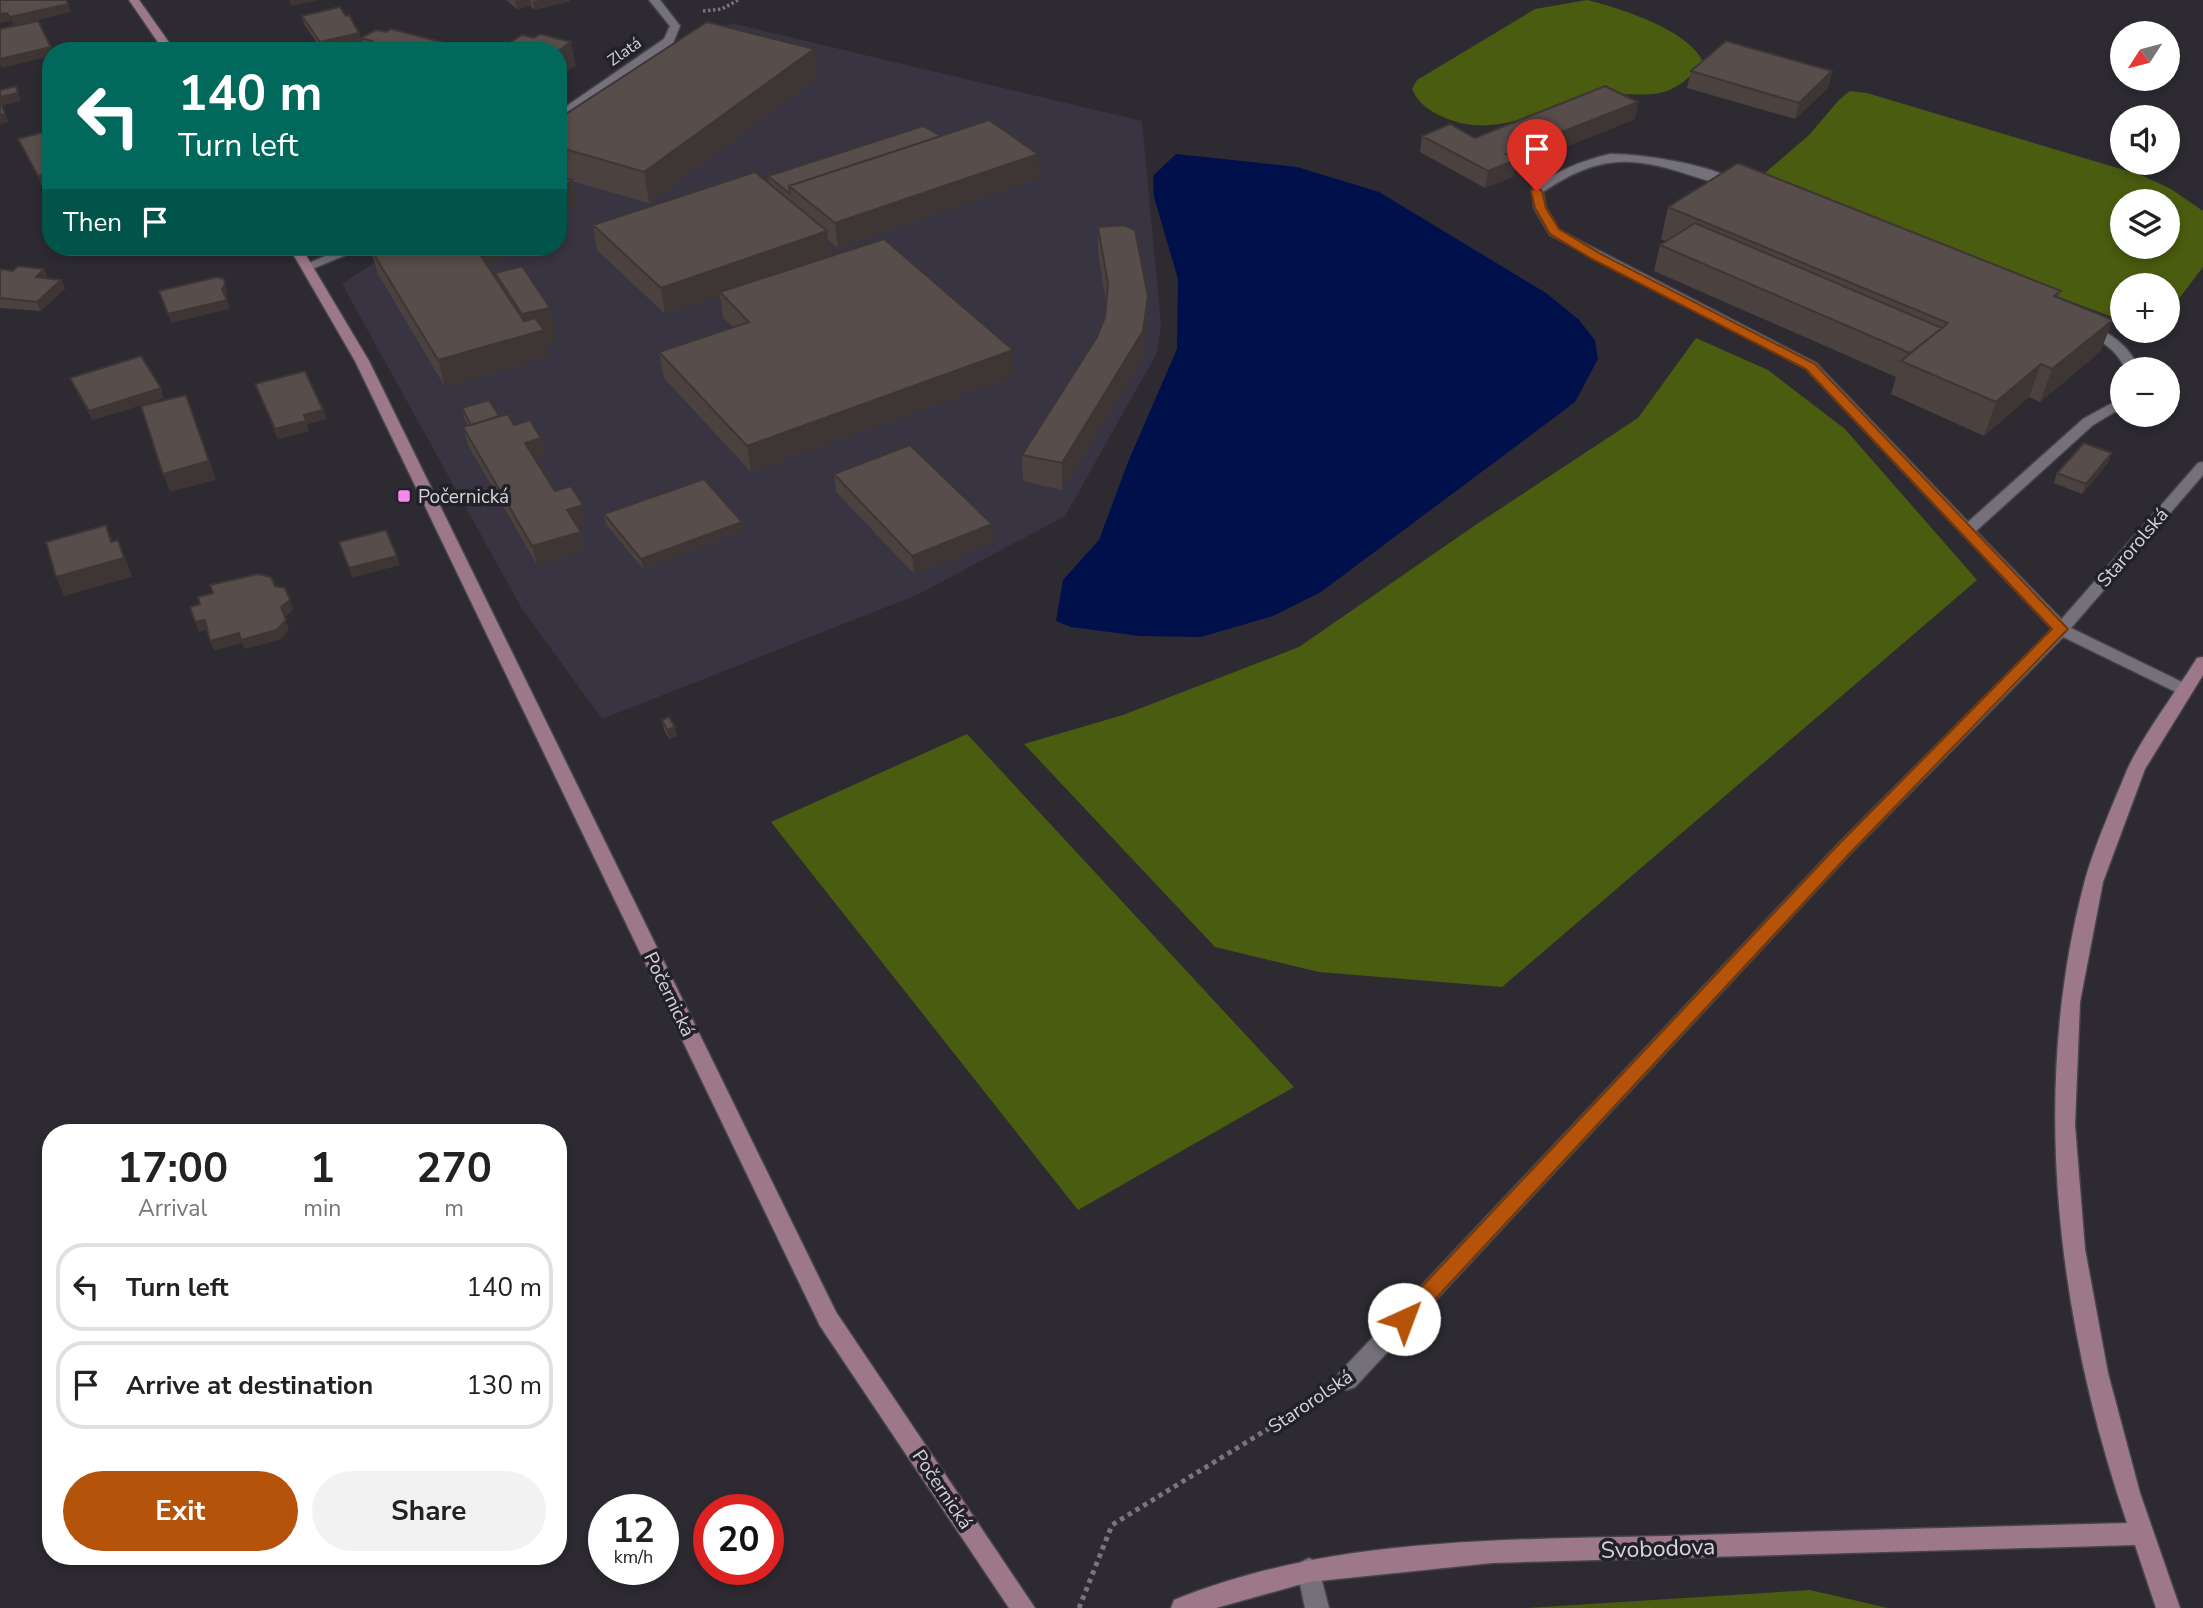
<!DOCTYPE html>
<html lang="en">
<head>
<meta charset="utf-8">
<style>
	:root { --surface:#fff; --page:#f2f2f2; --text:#222; --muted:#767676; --line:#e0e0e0; --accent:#b45309 }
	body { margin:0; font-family:"Nunito Sans",sans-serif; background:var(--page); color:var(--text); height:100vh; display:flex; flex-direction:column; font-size:26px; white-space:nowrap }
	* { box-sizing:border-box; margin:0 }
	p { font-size:23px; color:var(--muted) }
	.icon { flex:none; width:38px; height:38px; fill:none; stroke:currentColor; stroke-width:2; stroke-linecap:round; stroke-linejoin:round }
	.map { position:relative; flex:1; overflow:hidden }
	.drawer { position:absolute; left:42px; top:1124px; width:525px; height:441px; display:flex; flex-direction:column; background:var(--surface); border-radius:28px; box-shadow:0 4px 10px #0003 }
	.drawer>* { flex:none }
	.guide { position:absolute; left:42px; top:42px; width:525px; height:214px; border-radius:28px; box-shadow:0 4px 10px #0003; background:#00695c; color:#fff; overflow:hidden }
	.needle { width:46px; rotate:234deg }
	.controls { position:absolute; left:2110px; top:21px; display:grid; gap:14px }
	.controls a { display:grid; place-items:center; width:70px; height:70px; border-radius:50%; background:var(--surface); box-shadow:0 4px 10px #0003; font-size:35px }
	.speed { position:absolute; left:588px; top:1494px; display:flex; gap:14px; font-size:35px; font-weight:700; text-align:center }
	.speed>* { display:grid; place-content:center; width:91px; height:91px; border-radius:50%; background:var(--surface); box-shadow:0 4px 10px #0003; line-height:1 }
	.speed small { font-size:18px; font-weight:400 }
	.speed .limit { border:10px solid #d22; background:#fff; color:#111 }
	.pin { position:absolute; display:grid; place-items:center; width:60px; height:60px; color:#fff; margin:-72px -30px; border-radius:50% 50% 50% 0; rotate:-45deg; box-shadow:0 0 7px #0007 }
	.pin .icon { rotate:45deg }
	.me { position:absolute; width:77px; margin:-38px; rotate:43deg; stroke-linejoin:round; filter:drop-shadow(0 0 5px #0008) }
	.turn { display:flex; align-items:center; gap:24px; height:147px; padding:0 21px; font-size:32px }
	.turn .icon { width:91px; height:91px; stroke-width:2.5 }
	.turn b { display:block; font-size:49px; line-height:60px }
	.then { display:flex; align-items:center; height:66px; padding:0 21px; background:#0003; gap:14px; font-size:26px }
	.eta { display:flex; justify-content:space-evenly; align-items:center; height:119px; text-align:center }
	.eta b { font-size:42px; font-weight:700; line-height:49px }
	.primary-button { display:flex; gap:14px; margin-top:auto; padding:14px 21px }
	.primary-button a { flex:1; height:80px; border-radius:42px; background:var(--accent); color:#fff; font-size:28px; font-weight:700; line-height:80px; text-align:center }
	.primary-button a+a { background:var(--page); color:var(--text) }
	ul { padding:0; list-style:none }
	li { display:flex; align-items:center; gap:21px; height:88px; margin:0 14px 10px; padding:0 7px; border:4px solid var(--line); border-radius:28px }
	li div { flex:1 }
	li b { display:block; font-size:26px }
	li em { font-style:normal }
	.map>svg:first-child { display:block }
	.built { fill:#383441 }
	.green { fill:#4a5c0f; fill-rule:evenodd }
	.water { fill:#00104a }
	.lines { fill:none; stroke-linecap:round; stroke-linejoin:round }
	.lane-casing { stroke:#47454c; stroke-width:3 }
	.street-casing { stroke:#47454c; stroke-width:3 }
	.secondary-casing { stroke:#47454c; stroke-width:3 }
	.path-far1 { stroke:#78757c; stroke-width:3.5; stroke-dasharray:2.5 2.5; stroke-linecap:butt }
	.path { stroke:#78757c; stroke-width:5; stroke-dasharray:4.5 4.5; stroke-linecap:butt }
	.lane { fill:#74717b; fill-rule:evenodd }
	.street { fill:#74717b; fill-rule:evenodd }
	.secondary { fill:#9d7888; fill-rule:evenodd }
	.wall { fill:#4b4240 }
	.shaded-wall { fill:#3d3634 }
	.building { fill:#574d4a; stroke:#3d3634; stroke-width:2 }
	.route { fill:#b45309; stroke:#753606; stroke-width:2 }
	.poi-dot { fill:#f688ec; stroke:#232128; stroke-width:2.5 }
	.labels { text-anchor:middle; stroke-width:7; stroke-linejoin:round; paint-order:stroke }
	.far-street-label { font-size:16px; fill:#d7d5db; stroke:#232128 }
	.poi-label { font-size:19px; fill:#d7d5db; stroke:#232128; text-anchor:start }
	.street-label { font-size:19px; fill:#d7d5db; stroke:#232128 }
	.near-street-label { font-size:23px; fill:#d7d5db; stroke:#232128 }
</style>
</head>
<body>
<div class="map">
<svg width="2203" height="1608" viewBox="0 0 2203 1608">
	<rect width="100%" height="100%" fill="#2d2a32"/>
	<!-- built -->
	<path class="built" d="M731 23 1142 121 1161 325 1157 353 1065 516 917 595 602 719 522 609 342 284 398 247H558V139Z"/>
	<!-- green -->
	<path class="green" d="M1587 0C1620 8 1689 30 1703 62 1663 111 1643 87 1592 97 1541 107 1496 141 1443 117 1428 110 1419 104 1412 89L1417 80 1535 9Z
		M1850 91 1867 93 2141 175 2171 189 2203 211V267L2168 313V285H2123V321L1892 235 1758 179 1809 135 1839 100ZM2123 201H2168V247H2123Z
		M1696 338 1768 370 1845 429 1977 580 1502 987 1319 972 1215 947 1024 744 1123 715 1299 647 1474 526 1638 418Z
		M967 734 1294 1087 1078 1210 771 822Z
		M1810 1590 1888 1608H1526Z"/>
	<!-- water -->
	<path class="water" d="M1176 154 1297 167 1379 192 1546 293 1578 319 1595 340 1598 359 1575 402 1321 592 1273 616 1201 637 1140 636 1071 627 1056 621 1063 580 1099 540 1128 462 1177 349 1178 279 1154 197 1153 176Z"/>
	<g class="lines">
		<!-- lane casing -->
		<g class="lane-casing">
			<path id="lane" d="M1610 154C1641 154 1719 165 1742 185L1736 189C1657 167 1619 139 1543 192L1546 208 1559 230 1816 363 1968 522 2083 419 2123 397V407L2093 425 1976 531 2067 625 2069 629 2067 633 1850 854 1355 1387 1347 1390 1339 1387 1336 1380 1339 1373 1838 844 2052 629 1806 369 1550 235 1534 208 1533 188C1558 171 1580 161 1610 154Z
				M2086 324C2109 331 2130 346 2139 369H2125C2117 349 2100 340 2081 331V325Z
				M1309 1558 1317 1562 1329 1608H1305L1297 1570 1301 1562Z"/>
		</g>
		<!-- street casing -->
		<g class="street-casing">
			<path id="street" d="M649 0H660L680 26 673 43 558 120V112L664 39 670 26Z
				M348 247H365L312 269 307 270 301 266Z
				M2203 462V475L2071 628 2188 685 2190 689 2188 693 2182 695 2055 633 2053 629 2198 463Z"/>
		</g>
		<!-- secondary casing -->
		<g class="secondary-casing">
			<path id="secondary" d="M129 0H139L175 51H164Z
				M289 247H301L369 361 836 1312 1035 1608H1009L820 1326 355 361Z
				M2203 657V675L2145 769 2103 882 2080 1002 2075 1125 2085 1249 2108 1373 2140 1493 2180 1608H2156L2135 1545 1492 1563 1309 1582 1216 1608H1171L1174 1600C1328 1537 1502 1540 1666 1536 1820 1531 1973 1527 2127 1523 2058 1321 2029 1093 2084 884 2093 849 2113 804 2127 770 2143 735 2176 692 2197 658Z"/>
		</g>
		<!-- path-far1 -->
		<path class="path-far1" d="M703 11 722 9 738 0"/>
		<!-- path -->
		<path class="path" d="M1079 1608 1112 1525 1315 1400"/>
		<!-- lane -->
		<use href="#lane" class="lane"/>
		<!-- street -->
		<use href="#street" class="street"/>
		<!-- secondary -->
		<use href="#secondary" class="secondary"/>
	</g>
	<!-- wall -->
	<path class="wall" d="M506 0H570V1L534 10 531 6 517 9Z
		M302 16 359 33 361 41 322 50 304 24Z
		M361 38 443 51H360L359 48 363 46Z
		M814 49 817 79 649 203 572 181 577 205 558 218V119Z
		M1691 71H1832L1828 88 1795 119 1687 88Z
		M1635 119 1515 167 1513 177 1485 188 1420 152 1422 136 1475 138Z
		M51 130V183L42 185 18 139Z
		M941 136 1039 178 838 248 828 240 830 256 1014 376 751 472 664 378 659 352 733 327 723 318 720 295 665 314 597 250 593 225 769 183 768 176Z
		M1668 207 2061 291 2058 298 2113 320 2100 352 2040 402 2029 397 1984 436 1891 394 1896 377 1654 271 1660 245 1666 241 1661 239Z
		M1098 227 1148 322 1143 357 1062 490 1023 481 1022 455 1097 337 1105 317 1106 302 1098 252Z
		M370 248 488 268 496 280 495 273 557 340 547 343 550 356 445 387 378 274Z
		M0 269 61 280 65 289 40 311 0 308Z
		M70 378 164 398 93 420 74 387Z
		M255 384 323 410 326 419 307 424 309 431 278 439Z
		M462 408 499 416 541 438 545 456 535 459 555 491 583 505 587 524 578 526 581 532 585 550 537 565 468 445 463 427 468 425 464 418Z
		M2108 463 2082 494 2054 483 2057 473Z
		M834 474 992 524 993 542 914 574 836 492Z
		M604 514 742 522 743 531 643 569 606 524Z
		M662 720 677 736 669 739 664 730Z"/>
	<!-- shaded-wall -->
	<path class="shaded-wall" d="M289 0H320L291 6Z
		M520 0H530L531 6 517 9 515 1Z
		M540 0H570V1L534 10 533 2Z
		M68 4 71 12 14 26 10 17Z
		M7 13 11 21 0 23V14Z
		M359 33 361 41 322 50 320 42Z
		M441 42 443 51H427Z
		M571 42 576 66 558 77V51Z
		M51 47 53 51H51V56L2 68 0 64V59Z
		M814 49 817 79 649 203 644 172Z
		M1832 71 1828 88 1795 119 1799 103Z
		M16 86 21 101 0 106V97Z
		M1638 102 1635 119 1515 167 1513 177 1485 188 1488 171 1506 154Z
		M5 114 9 122 0 124V115Z
		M1038 154 1039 178 838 248 835 223Z
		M51 173V183L42 185 38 176Z
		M572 180 577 205 558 218V190Z
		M827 231 830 256 720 292V295L665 314 661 288Z
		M475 247H518L481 273Z
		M44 269 48 278 36 277Z
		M61 280 65 289 40 311 37 302Z
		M225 284 228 293 225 298 222 289Z
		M1148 296V322L1143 357 1062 490V463Z
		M227 300 230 309 171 323 168 314Z
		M550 308 557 340 547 343 550 356 445 387 438 360 527 335 522 314Z
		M2113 320 2100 352 2040 402 2052 369Z
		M1013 350 1014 376 751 472 747 446Z
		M2041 364 2029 397 1984 436 1996 402Z
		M161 388 164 398 93 420 89 411Z
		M323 410 326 419 307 424 309 431 278 439 275 429 304 415Z
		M193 413 216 480 170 492 163 474Z
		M541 438 545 456 529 461 525 443Z
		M2112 453 2108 463 2082 494 2086 484Z
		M583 505 587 524 571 528 567 510Z
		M742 522 743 531 643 569 641 559Z
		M992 524 993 542 914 574 912 556Z
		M106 525 114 544 118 540 126 559 132 577 64 596 56 577 111 542Z
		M581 532 585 550 537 565 532 546Z
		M397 556 400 565 352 578 349 568Z
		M290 600 293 610 285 617 289 630 280 640 244 649 242 643 214 651 210 641 239 633 281 607Z
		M205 620 209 629 199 632 195 622Z
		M675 727 677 736 669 739 667 730Z"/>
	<!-- building -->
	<path class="building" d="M0 0H66L68 4 10 17 7 13 0 14Z
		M340 7 346 16 349 15 359 33 320 42 302 16Z
		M38 21 51 47 0 59V29Z
		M707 22 814 49 644 172 558 147V119Z
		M391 29 441 42 427 51H366L359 48 372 41 361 38 376 30 386 32Z
		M540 34 571 42 558 51H494L505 42 509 43 522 35 534 38Z
		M1726 41 1832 71 1799 103 1691 71Z
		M16 86 18 93 0 97V90Z
		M1605 86 1638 102 1506 154 1516 160 1488 171 1422 136 1450 124 1475 138Z
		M0 100 5 114 0 115Z
		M989 120 1038 154 835 223 789 186Z
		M923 126 941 136 789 186 790 194 768 176Z
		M51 130V173L38 176 18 139Z
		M1738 163 2061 291 2054 296 2113 320 2052 369 2041 364 1996 402 1901 361 1948 323 1668 207Z
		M755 172 827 231 661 288 593 225Z
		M558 176 572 180 558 190Z
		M1695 223 1942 328 1910 353 1660 245Z
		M1124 225 1135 230 1148 296 1143 331 1062 463 1022 455 1097 337 1105 317 1108 284 1098 227Z
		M884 239 1013 350 747 446 659 352 749 322 720 292Z
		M373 247H476H475L524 321 535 318 544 330 438 360 370 248Z
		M18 266 44 269 36 277 61 280 37 302 0 298V269L13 271Z
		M522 266 550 308 522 314 495 273Z
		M217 277 224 279 225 284 222 289 227 300 168 314 159 291Z
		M141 356 161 388 89 411 70 378Z
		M305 371 323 410 304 415 306 421 275 429 255 384Z
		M186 395 209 461 163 474 141 406Z
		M489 400 499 416 471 425 462 408Z
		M508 414 514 425 530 420 541 438 525 443 555 491 571 486 583 505 567 510 581 532 532 546 463 427Z
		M2084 443 2112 453 2086 484 2057 473Z
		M910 445 992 524 912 556 834 474Z
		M704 479 742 522 641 559 604 514Z
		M106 525 111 542 118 540 124 558 56 577 46 542Z
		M386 530 397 556 349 568 339 542Z
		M258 574 271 577 275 586 285 588 290 600 281 607 286 620 277 630 241 640 239 633 210 641 205 620 195 622 190 607 200 604 198 597 213 593 210 585Z
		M669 717 675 727 667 730 662 720Z"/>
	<!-- route -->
	<path class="route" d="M1537 187 1542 191 1546 208 1559 229 1601 254 1815 364 2068 629 1850 853 1411 1325 1404 1328 1397 1325 1394 1319 1397 1313 1838 845 2052 629 1806 369 1592 259 1550 234 1535 208 1531 191Z"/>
	<!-- markers -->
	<rect class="poi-dot" x="397" y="489" width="14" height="14" rx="3.5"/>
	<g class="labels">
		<!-- far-street labels -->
		<g class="far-street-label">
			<text transform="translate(624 51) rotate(-35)" y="6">Zlatá</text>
		</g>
		<!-- poi labels -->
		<g class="poi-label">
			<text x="418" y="503">Počernická</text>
		</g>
		<!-- street labels -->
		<g class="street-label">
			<text transform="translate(2132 547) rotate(-49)" y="7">Starorolská</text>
			<text transform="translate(670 994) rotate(64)" y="7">Počernická</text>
			<text transform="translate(1310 1401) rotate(-34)" y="7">Starorolská</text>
			<text transform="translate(943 1489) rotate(56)" y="7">Počernická</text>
		</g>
		<!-- near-street labels -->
		<g class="near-street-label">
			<text transform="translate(1658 1548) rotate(-2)" y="8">Svobodova</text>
		</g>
	</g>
</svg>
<div class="controls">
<a><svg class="needle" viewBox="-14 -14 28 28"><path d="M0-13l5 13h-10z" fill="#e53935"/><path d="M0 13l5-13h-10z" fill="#767676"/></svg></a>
<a><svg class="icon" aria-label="sound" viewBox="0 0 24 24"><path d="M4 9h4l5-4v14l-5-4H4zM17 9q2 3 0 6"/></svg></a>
<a><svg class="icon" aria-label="layers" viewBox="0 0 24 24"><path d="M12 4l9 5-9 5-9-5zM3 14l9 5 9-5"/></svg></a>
<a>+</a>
<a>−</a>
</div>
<div class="speed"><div>12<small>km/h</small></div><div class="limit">20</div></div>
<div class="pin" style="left:1537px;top:191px;background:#d93025"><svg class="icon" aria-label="arrive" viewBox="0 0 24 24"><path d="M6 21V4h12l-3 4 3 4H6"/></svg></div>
<svg class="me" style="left:1404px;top:1319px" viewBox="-20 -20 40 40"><circle r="19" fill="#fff"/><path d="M0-13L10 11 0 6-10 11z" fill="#b45309"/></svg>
<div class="guide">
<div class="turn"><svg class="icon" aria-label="left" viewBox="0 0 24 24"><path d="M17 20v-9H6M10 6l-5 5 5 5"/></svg><div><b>140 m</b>Turn left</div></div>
<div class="then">Then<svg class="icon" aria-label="arrive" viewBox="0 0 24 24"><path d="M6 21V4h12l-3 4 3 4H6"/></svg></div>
</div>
<section class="drawer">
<div class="eta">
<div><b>17:00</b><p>Arrival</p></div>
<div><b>1</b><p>min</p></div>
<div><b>270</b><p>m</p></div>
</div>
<ul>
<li><svg class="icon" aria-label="left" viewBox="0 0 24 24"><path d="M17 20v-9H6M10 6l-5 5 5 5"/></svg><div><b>Turn left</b></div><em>140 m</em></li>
<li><svg class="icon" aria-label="arrive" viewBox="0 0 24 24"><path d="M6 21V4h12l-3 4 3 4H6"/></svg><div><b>Arrive at destination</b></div><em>130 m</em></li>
</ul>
<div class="primary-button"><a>Exit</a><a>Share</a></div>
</section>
</div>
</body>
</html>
